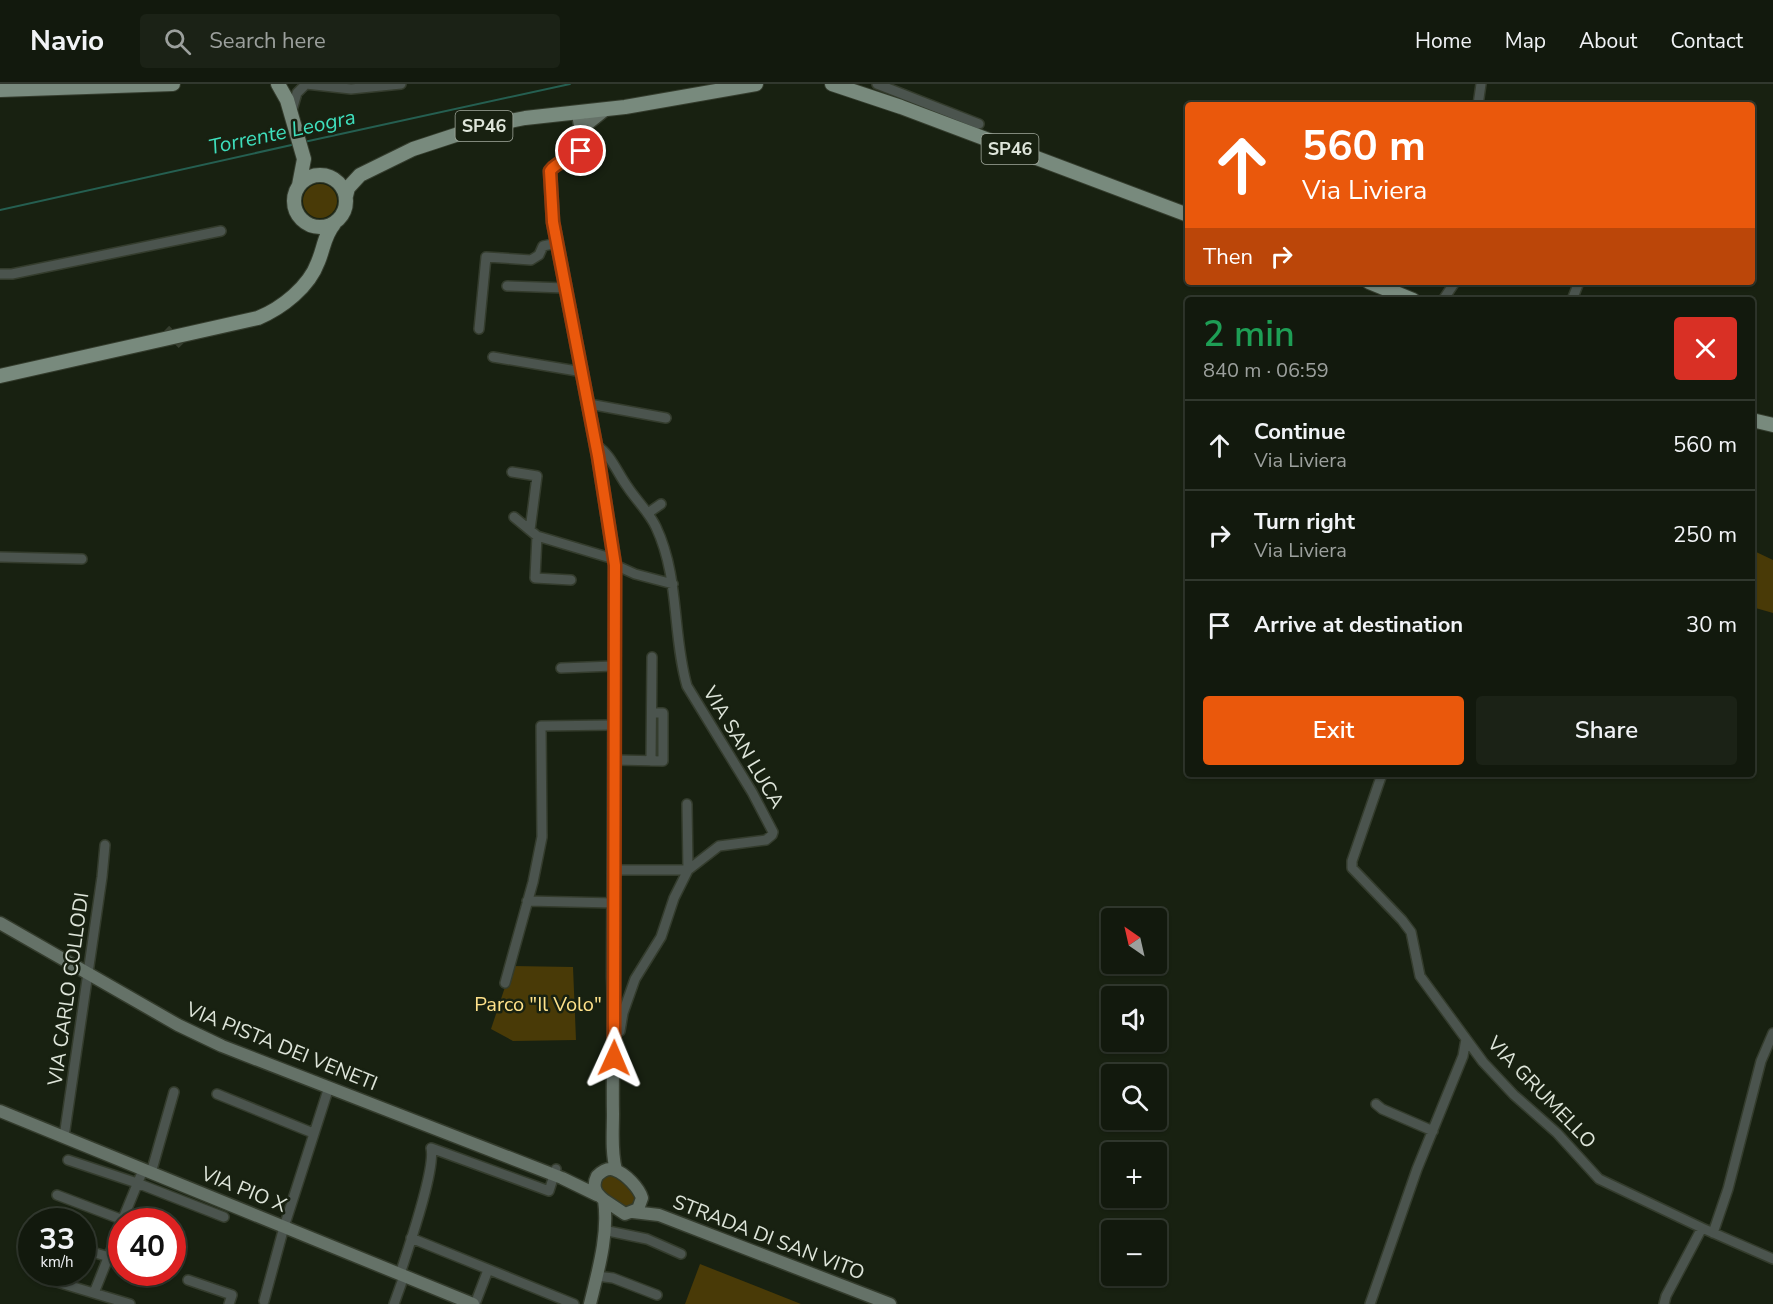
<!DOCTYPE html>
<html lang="en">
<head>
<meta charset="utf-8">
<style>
	:root { --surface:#12190d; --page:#1b2216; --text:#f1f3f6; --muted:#9ca09d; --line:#31382e; --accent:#ea580c }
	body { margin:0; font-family:"Nunito Sans",sans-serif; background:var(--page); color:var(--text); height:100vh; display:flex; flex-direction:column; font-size:22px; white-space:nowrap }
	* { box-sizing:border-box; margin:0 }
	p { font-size:20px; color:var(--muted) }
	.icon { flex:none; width:33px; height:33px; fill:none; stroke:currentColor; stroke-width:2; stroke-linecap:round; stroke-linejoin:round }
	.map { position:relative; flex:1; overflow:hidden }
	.drawer { position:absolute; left:1185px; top:213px; width:570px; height:480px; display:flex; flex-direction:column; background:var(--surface); border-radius:6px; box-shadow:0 2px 4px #0004,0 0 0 2px var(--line) }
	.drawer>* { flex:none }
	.hud { position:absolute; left:1185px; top:18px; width:570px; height:183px; border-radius:6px; box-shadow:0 2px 4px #0004,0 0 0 2px var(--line); background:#ea580c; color:#fff; overflow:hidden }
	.needle { width:39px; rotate:326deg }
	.fabs { position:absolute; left:1101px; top:824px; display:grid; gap:12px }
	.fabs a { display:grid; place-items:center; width:66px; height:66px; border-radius:6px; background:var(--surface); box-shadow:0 2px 4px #0004,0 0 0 2px var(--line); font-size:30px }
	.speed { position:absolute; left:18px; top:1124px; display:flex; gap:12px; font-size:30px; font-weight:700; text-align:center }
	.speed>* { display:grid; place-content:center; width:78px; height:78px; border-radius:50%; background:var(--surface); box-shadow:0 2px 4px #0004,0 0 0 2px var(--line); line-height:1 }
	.speed small { font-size:15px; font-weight:400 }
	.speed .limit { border:9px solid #d22; background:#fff; color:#111 }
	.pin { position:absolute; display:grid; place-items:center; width:51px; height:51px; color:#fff; margin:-26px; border:3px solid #fff; border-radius:50%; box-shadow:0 2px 6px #0007 }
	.me { position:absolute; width:66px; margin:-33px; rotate:1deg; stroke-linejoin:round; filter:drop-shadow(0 0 4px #0008) }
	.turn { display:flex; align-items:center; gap:21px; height:126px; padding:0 18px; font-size:27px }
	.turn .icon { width:78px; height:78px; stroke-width:2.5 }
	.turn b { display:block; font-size:42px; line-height:51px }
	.then { display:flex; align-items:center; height:57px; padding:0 18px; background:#0003; gap:12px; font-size:22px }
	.round { display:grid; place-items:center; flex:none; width:63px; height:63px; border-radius:6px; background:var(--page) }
	.head { display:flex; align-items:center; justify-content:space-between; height:102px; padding:0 18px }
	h1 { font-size:36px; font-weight:600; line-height:45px; color:#1e9e55 }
	.action { display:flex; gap:12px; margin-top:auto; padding:12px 18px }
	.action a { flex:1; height:69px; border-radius:6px; background:var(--accent); color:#fff; font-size:24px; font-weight:600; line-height:69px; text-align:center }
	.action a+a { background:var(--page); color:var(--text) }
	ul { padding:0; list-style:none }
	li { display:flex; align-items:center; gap:18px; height:90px; padding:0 18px; border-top:2px solid var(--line) }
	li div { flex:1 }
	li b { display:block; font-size:22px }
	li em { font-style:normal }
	header { display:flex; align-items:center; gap:36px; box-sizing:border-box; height:84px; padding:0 30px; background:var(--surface); border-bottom:2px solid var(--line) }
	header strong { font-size:28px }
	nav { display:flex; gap:33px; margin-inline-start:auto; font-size:21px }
	.search { width:420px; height:54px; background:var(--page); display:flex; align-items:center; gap:15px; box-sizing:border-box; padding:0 21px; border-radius:6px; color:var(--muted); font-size:22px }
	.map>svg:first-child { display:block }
	.green { fill:#493a07 }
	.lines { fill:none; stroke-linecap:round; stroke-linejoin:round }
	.stream { stroke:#255f51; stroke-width:2 }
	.street-tunnel { stroke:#363e2f; stroke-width:9; stroke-dasharray:9 4.5; stroke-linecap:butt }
	.street-casing { stroke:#343c2d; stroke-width:12 }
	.secondary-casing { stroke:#343c2d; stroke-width:15 }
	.primary-casing { stroke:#343c2d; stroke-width:16 }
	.street { stroke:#4b544e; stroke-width:9 }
	.secondary { stroke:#657268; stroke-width:12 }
	.primary { stroke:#788a7d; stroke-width:14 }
	.route-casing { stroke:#983908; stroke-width:15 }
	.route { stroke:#ea580c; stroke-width:10 }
	.labels { text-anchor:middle; stroke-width:5; stroke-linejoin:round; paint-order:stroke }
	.shield { fill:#182111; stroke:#a3aa9e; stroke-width:1.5 }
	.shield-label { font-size:18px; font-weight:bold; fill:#dee5da }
	.street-label { font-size:20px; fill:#dee5da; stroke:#182111 }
	.park-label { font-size:20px; fill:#fee18a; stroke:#182111 }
	.water-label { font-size:21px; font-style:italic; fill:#3edfbd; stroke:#182111 }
</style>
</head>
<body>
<header>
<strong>Navio</strong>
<div class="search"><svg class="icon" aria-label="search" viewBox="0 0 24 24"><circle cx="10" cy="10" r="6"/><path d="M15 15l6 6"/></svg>Search here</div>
<nav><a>Home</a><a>Map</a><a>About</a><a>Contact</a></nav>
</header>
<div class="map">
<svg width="1773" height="1220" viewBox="0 0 1773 1220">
	<rect width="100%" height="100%" fill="#182111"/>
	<!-- green -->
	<path class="green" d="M303 117a17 17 0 1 1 34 0a17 17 0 1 1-34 0Z
		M1752 466 1773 476V529L1752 523Z
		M512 882 573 883 576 956 513 957 491 945Z
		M604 1091H612L632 1106 636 1113 633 1121 623 1123 602 1108 599 1097Z
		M700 1180 801 1220H685Z"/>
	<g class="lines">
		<!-- stream -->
		<path class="stream" d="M304 58 570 0
			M0 126 296 60"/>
		<!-- street-tunnel -->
		<path class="street-tunnel" d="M166 245 182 261"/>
		<!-- street casing -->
		<g class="street-casing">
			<path id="street" d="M877 0 979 40
				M1478 21 1481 0
				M292 26 297 9 306 0 351 5 401 0
				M0 190H12L221 147
				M507 202 565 204
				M1443 216 1455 198
				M1572 216 1579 198
				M479 245 486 173 531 176 539 171 543 162 557 159
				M493 273 583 288
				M589 320 666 334
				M597 362C610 369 618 390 627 402 636 416 649 428 656 443 680 494 672 550 687 602L752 708 773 748 772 751 766 756 719 762 688 786 674 814 661 853 635 895 623 929 620 947 615 948
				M512 388 537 392 530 446
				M648 429 661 420
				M514 433 537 452 614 475
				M537 452 535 494 571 496
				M0 473 82 475
				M615 481 635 490 673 500
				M561 584 614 582
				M615 676 663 677V629H652
				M651 677 652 573
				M1382 690 1352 777V784L1402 836 1411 848 1420 892 1483 978 1514 1011 1557 1049 1599 1095 1702 1144 1773 1175
				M614 786H688L687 720
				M527 817 614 819
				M505 899 533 798 542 753 541 642 613 641
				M217 1010 313 1049
				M1376 1020 1382 1025 1433 1047
				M64 1053 102 793 105 761
				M68 1076 137 1099 224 1133
				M151 1089 174 1008
				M57 1111 123 1136
				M122 1137 143 1086
				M608 1147 647 1155 681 1170
				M1713 1149 1728 1105 1761 977 1773 949
				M411 1154 574 1220
				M82 1165 109 1173
				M400 1190C408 1165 436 1085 431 1064L549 1107 556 1085
				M596 1192 613 1194 657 1211
				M47 1195 130 1220
				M188 1196 232 1211 229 1220
				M94 1209 122 1139
				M264 1217 284 1143 329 1003
				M394 1220 404 1192
				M475 1220 488 1186
				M1370 1220 1417 1085 1463 972 1466 955
				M1664 1220 1666 1212 1702 1144"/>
		</g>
		<!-- secondary casing -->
		<g class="secondary-casing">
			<path id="secondary" d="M578 29C580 49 590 66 566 76 560 79 554 81 550 87L553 138 598 372 615 481 613 893C615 939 612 984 613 1030 613 1048 611 1068 616 1086
				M581 51 585 42 605 26
				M0 839 178 941 222 962 562 1094 597 1111
				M0 1027 473 1220
				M633 1128 659 1131 890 1220
				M590 1220C598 1187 609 1150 604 1116 595 1109 592 1102 597 1092 602 1087 608 1083 615 1086 626 1090 639 1104 642 1114L638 1125 625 1130 604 1116"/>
		</g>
		<!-- primary casing -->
		<g class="primary-casing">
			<path id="primary" d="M278 0 287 16 304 75 299 101
				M832 0 901 23 1188 131
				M0 6 173 0
				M294 117a26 26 0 1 1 52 0a26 26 0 1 1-52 0Z
				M346 112 348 104 360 91 413 65 480 43 525 34 625 23 756 0
				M1369 198 1413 216
				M0 292 258 234C282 224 309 203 318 178 324 164 324 152 334 140
				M1752 336 1773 341"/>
		</g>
		<!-- street -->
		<use href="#street" class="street"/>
		<!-- secondary -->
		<use href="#secondary" class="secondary"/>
		<!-- primary -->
		<use href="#primary" class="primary"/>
	</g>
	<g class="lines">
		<!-- route casing -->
		<g class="route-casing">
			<path id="route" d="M581 67C572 75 557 77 550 87L553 138 557 159 598 372 615 481 614 974"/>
		</g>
		<!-- route -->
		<use href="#route" class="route"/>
	</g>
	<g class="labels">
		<!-- shield labels -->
		<g class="shield">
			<rect x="455.5" y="27" width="57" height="30" rx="4.5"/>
			<rect x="981.5" y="50" width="57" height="30" rx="4.5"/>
		</g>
		<g class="shield-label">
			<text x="484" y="48">SP46</text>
			<text x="1010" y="71">SP46</text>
		</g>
		<!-- street labels -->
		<g class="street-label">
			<text transform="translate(744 663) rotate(59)" y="7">VIA SAN LUCA</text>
			<text transform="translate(68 905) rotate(-82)" y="7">VIA CARLO COLLODI</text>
			<text transform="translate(282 962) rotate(22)" y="7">VIA PISTA DEI VENETI</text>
			<text transform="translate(1542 1008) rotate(46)" y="7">VIA GRUMELLO</text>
			<text transform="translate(244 1105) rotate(22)" y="7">VIA PIO X</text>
			<text transform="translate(769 1153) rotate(21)" y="7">STRADA DI SAN VITO</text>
		</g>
		<!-- park labels -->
		<g class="park-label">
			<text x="538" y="927">Parco "Il Volo"</text>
		</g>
		<!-- water labels -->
		<g class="water-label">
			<text transform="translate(282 48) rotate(-12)" y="7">Torrente Leogra</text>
		</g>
	</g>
</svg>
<div class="fabs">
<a><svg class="needle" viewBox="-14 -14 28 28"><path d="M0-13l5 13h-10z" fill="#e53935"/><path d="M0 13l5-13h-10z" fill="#9ca09d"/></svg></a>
<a><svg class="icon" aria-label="sound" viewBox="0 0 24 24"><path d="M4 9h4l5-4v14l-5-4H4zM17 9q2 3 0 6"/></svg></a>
<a><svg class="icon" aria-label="search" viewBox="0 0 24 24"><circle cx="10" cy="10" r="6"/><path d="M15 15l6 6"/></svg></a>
<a>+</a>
<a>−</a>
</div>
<div class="speed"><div>33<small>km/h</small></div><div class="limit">40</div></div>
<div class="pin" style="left:581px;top:67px;background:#d93025"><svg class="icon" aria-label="arrive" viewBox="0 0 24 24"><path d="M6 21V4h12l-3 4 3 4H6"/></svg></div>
<svg class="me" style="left:614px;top:974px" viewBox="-20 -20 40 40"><path d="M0-17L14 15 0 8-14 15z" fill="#ea580c" stroke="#fff" stroke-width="4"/></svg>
<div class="hud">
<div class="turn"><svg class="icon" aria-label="ahead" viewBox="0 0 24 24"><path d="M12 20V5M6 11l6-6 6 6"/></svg><div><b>560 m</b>Via Liviera</div></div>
<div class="then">Then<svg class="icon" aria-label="right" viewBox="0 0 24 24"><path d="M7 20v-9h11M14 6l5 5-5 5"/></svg></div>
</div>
<section class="drawer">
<div class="head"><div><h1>2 min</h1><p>840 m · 06:59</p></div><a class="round" style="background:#d93025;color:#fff"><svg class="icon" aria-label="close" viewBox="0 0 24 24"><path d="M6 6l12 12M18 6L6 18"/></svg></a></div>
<ul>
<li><svg class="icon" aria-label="ahead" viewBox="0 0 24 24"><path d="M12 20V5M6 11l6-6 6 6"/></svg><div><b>Continue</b><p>Via Liviera</p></div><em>560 m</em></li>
<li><svg class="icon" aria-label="right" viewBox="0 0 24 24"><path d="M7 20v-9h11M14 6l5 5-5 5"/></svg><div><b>Turn right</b><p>Via Liviera</p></div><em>250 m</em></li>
<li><svg class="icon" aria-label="arrive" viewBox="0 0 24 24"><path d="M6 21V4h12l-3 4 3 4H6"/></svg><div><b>Arrive at destination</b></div><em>30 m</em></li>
</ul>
<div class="action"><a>Exit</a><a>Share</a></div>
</section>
</div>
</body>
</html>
